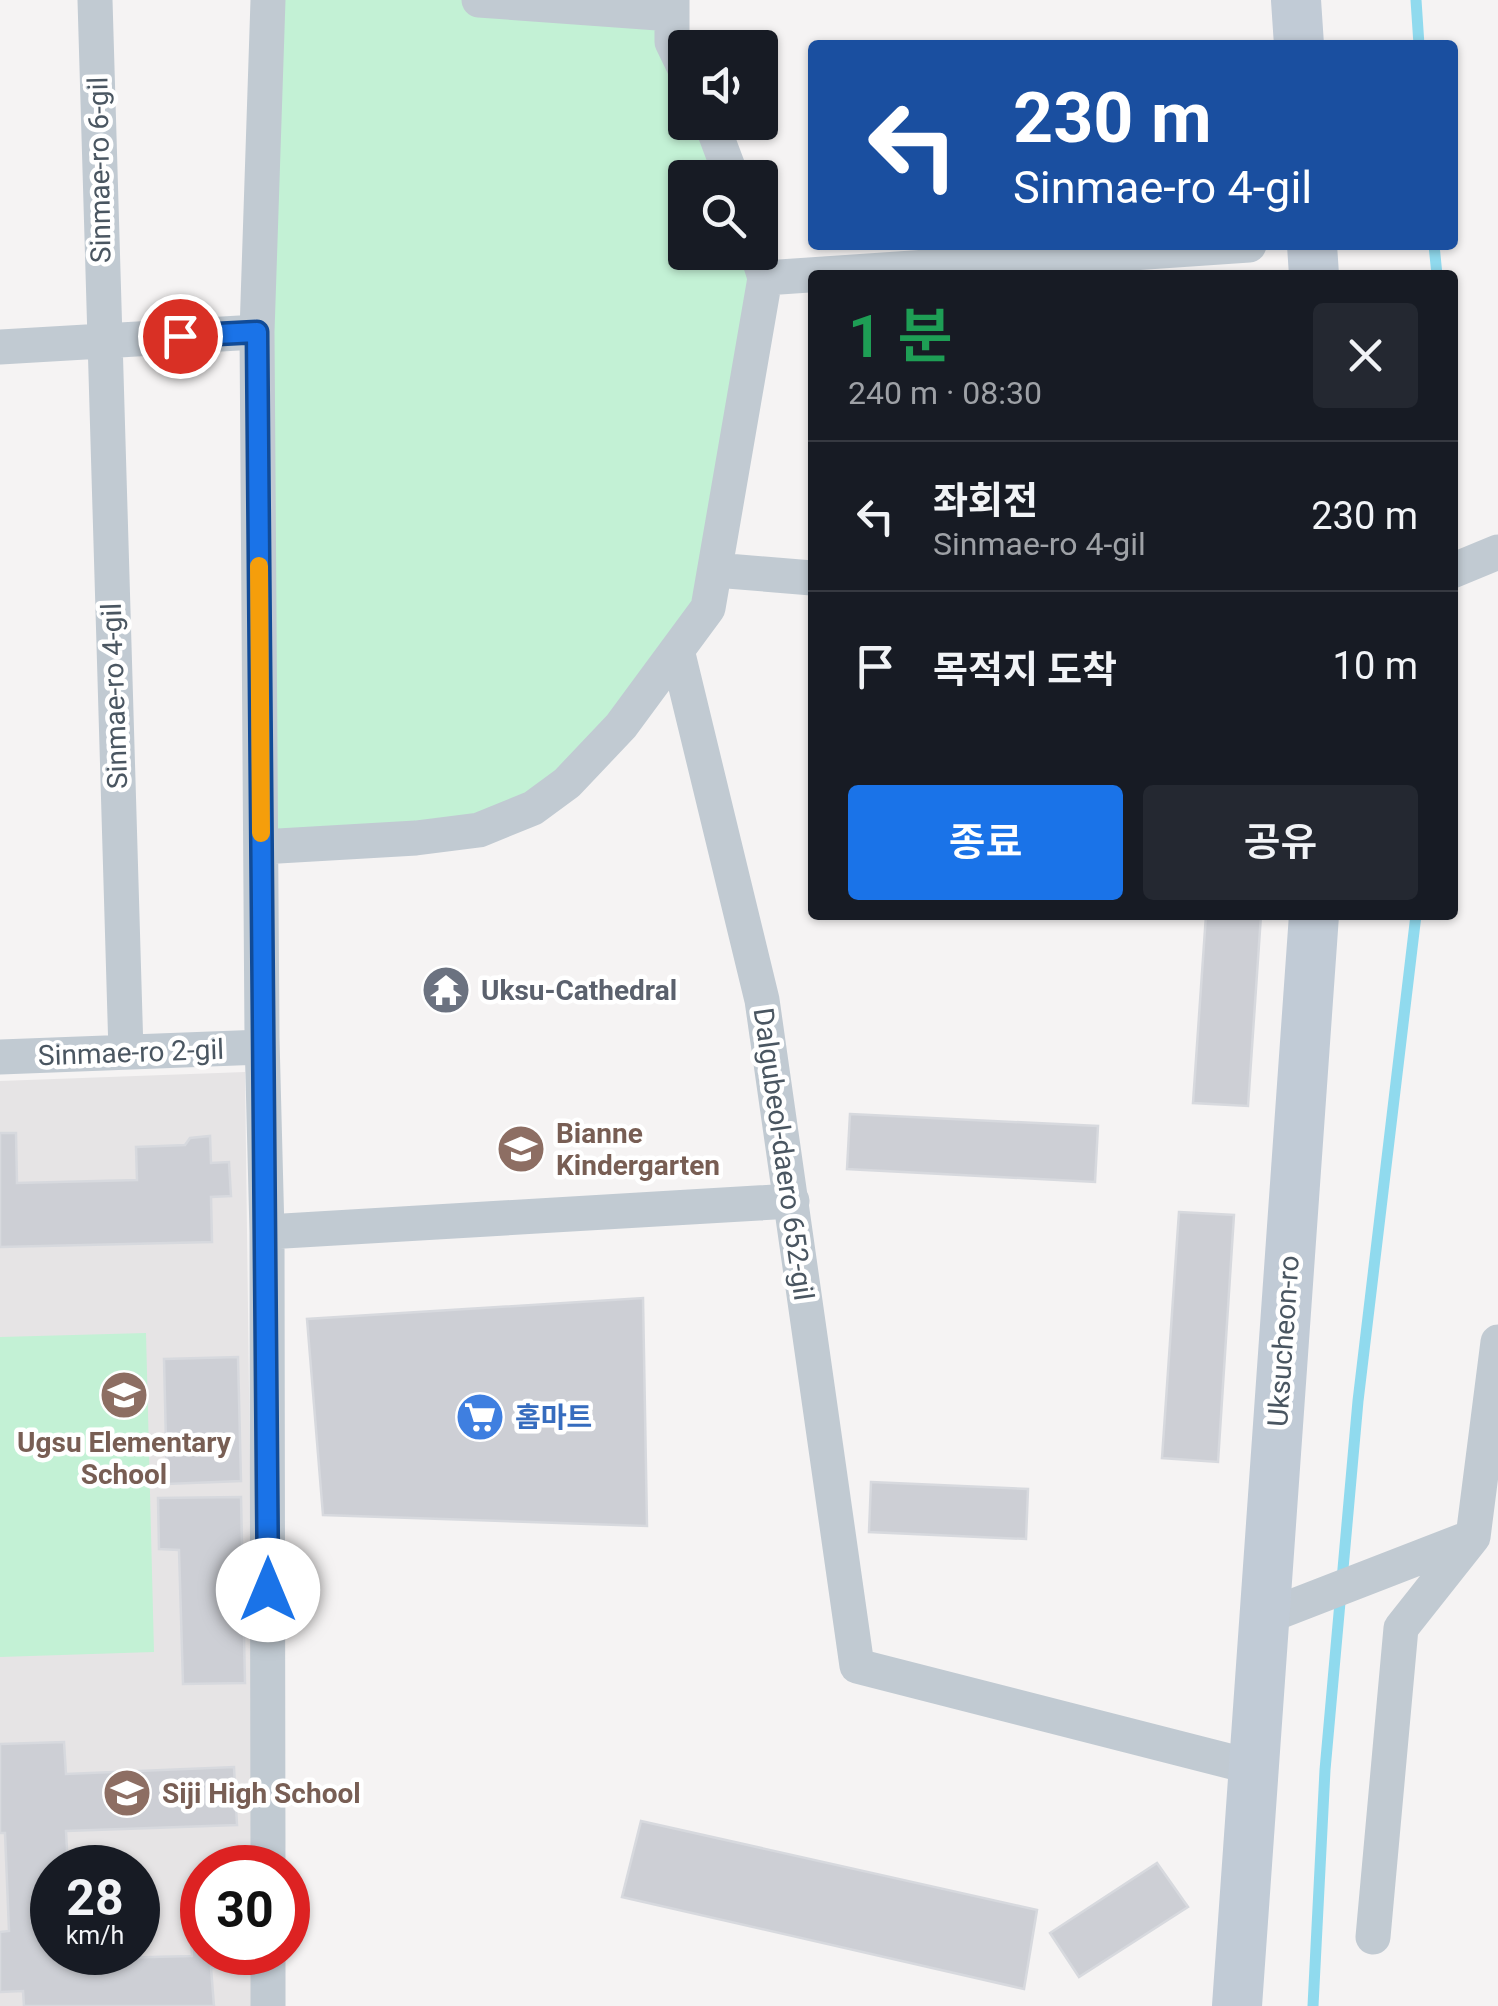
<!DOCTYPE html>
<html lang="ko">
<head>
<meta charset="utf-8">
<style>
	:root { --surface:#171b24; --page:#242831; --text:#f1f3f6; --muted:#9ea1a6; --line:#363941; --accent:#1a73e8 }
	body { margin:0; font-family:Roboto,"Noto Sans KR",sans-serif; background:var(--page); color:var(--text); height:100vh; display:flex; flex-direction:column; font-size:38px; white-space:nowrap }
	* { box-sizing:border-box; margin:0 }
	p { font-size:32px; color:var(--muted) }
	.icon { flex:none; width:55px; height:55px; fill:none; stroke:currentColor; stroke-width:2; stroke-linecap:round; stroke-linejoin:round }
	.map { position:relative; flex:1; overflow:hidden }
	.panel { position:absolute; left:808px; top:270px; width:650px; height:650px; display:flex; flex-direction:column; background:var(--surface); border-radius:10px; box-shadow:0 2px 8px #0004 }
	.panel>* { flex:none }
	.top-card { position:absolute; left:808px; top:40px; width:650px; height:210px; border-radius:10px; box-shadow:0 2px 8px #0004; background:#1a4fa0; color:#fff; overflow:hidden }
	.tools { position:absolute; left:668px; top:30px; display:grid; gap:20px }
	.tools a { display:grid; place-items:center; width:110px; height:110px; border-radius:10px; background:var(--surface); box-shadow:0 2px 8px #0004; font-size:50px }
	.speed { position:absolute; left:30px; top:1845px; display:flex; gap:20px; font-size:50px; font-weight:700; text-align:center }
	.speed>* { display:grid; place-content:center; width:130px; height:130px; border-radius:50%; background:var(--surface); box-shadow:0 2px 8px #0004; line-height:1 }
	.speed small { font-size:25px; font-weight:400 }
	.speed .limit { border:15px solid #d22; background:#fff; color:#111 }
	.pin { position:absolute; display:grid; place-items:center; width:85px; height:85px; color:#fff; margin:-42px; border:5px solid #fff; border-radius:50%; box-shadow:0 2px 10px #0007 }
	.me { position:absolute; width:110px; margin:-55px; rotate:0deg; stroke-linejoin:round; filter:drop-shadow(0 0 8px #0008) }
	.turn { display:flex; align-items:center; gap:35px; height:210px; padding:0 40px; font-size:45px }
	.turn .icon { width:130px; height:130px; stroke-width:2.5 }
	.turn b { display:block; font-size:70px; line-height:85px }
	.round { display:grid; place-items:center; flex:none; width:105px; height:105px; border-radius:10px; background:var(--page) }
	.summary { display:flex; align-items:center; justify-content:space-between; height:170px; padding:0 40px }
	h1 { font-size:60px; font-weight:600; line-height:75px; color:#1e9e55 }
	.action { display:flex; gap:20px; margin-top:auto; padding:20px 40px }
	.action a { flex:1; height:115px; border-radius:10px; background:var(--accent); color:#fff; font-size:40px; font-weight:600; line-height:115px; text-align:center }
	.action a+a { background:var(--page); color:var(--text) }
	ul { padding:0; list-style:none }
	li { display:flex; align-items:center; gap:30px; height:150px; padding:0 40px; border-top:2px solid var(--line) }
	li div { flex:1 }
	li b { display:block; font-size:38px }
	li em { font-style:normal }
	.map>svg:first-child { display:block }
	.education { fill:#e6e4e5; fill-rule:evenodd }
	.green { fill:#c3f1d5 }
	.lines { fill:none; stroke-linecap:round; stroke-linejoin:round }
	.stream { stroke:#90daee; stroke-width:11 }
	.building { fill:#cdcfd5; stroke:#d7d9de; stroke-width:2.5 }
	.minor { stroke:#c1cad2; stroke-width:35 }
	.secondary { stroke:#c1cbd6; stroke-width:50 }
	.route-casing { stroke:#114b97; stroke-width:25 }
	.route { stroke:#1a73e8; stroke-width:18 }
	.slow { stroke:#f59e0b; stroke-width:18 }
	.labels { text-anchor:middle; stroke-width:9; stroke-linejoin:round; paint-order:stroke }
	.street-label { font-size:28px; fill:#4a5661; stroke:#fff }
	.worship-label { font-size:28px; font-weight:bold; fill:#5b616d; stroke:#fff; text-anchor:start }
	.education-label { font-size:28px; font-weight:bold; fill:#785e54; stroke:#fff; text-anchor:start }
	.shop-label { font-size:28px; font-weight:bold; fill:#366cbe; stroke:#fff; text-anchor:start }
</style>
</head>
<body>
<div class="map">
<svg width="1498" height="2006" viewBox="0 0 1498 2006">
	<rect width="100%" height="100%" fill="#f5f3f3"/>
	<!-- education -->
	<path class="education" d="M245 1072 255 1867 202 1868V1952L257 1953 258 2006H0V1081ZM52 1868H138V1952H52Z"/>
	<!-- green -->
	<path class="green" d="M270 0H479L653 12 685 66V122L711 123 730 177 685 178V252L756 253 708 608 533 808 261 847Z
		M146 1333 154 1652 0 1657V1337Z"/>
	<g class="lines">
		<!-- stream -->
		<path class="stream" d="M1416 0 1419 45
			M1434 245 1437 275
			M1313 2006 1325 1770 1358 1401 1416 915"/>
	</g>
	<!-- building -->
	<path class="building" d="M1206 915H1261L1248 1106 1193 1103Z
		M850 1114 1098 1126 1095 1182 847 1169Z
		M0 1133H16L17 1183 137 1180 136 1147 185 1145 190 1138 210 1136 211 1163 229 1162 231 1196 211 1197 212 1242 0 1247Z
		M1179 1212 1234 1215 1218 1462 1162 1458Z
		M643 1298 647 1526 323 1515 307 1319Z
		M238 1357 241 1481 167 1484 164 1359Z
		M871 1482 1028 1489 1026 1539 869 1532Z
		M241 1497 245 1683 183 1684 179 1550 159 1549 158 1498Z
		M64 1742 66 1774 234 1767 237 1825 66 1831 68 1868H52V1952H72V1959L192 1956 191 1937 202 1936V1952H234L235 1968H211L214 2006H24L23 1991 0 1992V1932L9 1931 5 1833H0V1744Z
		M641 1821 1037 1910 1024 1989 622 1897Z
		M1157 1863 1188 1907 1079 1977 1050 1933Z"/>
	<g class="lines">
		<!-- minor -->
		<path class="minor" d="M95 0 126 1052
			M268 0 257 332 262 1038 267 1232 268 1868
			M479 0 672 14
			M672 0V42L685 69
			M711 122 732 178
			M765 278 1249 245
			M0 347 257 332
			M715 570 812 578
			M1452 571 1498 552
			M677 650 762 1000 857 1666 1252 1767
			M261 847 416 838 479 830 533 808 567 783 621 726 708 608 765 278 757 252
			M0 1057 262 1047
			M267 1232 792 1201
			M1263 1618 1472 1537
			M1373 1937 1401 1628 1473 1537 1498 1342
			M268 1952V2006"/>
		<!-- secondary -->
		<path class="secondary" d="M1296 0 1299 45
			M1312 245 1314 275
			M1237 2006 1314 915"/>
	</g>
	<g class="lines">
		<!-- route casing -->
		<g class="route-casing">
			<path id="route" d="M180 336 257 332 268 1590"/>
		</g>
		<!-- route -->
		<use href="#route" class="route"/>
		<!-- slow -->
		<path class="slow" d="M259 566 261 833"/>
	</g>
	<!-- icons -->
	<defs>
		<g id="temple-disc" transform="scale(2.5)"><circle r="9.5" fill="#6b7280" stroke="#fff"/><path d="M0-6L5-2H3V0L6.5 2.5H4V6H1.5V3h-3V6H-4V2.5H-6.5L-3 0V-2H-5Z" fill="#fff"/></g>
		<g id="school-disc" transform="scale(2.5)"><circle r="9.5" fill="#8d6e63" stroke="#fff"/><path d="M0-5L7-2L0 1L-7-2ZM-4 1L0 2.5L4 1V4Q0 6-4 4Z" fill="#fff"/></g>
		<g id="supermarket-disc" transform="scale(2.5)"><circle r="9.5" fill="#3f7fe0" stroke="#fff"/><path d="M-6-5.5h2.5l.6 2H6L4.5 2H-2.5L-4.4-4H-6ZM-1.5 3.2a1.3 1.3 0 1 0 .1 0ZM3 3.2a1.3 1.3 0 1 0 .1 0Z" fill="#fff"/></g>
	</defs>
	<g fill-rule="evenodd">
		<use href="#temple-disc" x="446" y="990"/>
		<use href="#school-disc" x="521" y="1149"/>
		<use href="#school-disc" x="124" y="1395"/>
		<use href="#supermarket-disc" x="480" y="1417"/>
		<use href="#school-disc" x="127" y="1793"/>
	</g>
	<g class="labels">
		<!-- street labels -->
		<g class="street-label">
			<text transform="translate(99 170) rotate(-91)" y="10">Sinmae-ro 6-gil</text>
			<text transform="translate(114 696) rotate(-92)" y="10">Sinmae-ro 4-gil</text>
			<text transform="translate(131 1052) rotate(-2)" y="10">Sinmae-ro 2-gil</text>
			<text transform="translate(784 1154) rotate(82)" y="10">Dalgubeol-daero 652-gil</text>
			<text transform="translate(1283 1341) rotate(-86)" y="10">Uksucheon-ro</text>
		</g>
		<!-- worship labels -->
		<g class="worship-label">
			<text x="481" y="1000">Uksu-Cathedral</text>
		</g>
		<!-- education labels -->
		<g class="education-label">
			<text x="556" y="1143">Bianne<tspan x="556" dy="32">Kindergarten</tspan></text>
			<text x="124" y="1452" text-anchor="middle">Ugsu Elementary<tspan x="124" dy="32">School</tspan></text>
			<text x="162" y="1803">Siji High School</text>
		</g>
		<!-- shop labels -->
		<g class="shop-label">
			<text x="515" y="1427">홈마트</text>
		</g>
	</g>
</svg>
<div class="tools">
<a><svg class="icon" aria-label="sound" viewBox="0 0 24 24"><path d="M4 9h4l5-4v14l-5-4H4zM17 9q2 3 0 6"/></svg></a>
<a><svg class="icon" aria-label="search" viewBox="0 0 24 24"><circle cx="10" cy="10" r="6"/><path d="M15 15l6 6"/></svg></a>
</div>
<div class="speed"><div>28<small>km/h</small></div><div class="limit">30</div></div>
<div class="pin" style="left:180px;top:336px;background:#d93025"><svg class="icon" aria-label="arrive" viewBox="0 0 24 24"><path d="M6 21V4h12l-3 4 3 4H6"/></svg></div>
<svg class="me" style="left:268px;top:1590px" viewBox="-20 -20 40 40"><circle r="19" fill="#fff"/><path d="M0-13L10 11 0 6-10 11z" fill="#1a73e8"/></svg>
<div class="top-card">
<div class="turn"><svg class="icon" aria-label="left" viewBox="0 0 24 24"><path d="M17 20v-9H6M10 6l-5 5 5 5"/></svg><div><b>230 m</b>Sinmae-ro 4-gil</div></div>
</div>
<section class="panel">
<div class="summary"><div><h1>1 분</h1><p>240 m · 08:30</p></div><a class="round"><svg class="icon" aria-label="close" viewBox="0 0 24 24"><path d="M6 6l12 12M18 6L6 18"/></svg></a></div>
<ul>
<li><svg class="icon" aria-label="left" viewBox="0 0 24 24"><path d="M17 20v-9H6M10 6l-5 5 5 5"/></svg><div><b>좌회전</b><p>Sinmae-ro 4-gil</p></div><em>230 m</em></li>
<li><svg class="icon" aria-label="arrive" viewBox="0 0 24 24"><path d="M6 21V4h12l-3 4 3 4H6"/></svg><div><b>목적지 도착</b></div><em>10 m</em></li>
</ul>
<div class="action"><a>종료</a><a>공유</a></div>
</section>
</div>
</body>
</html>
